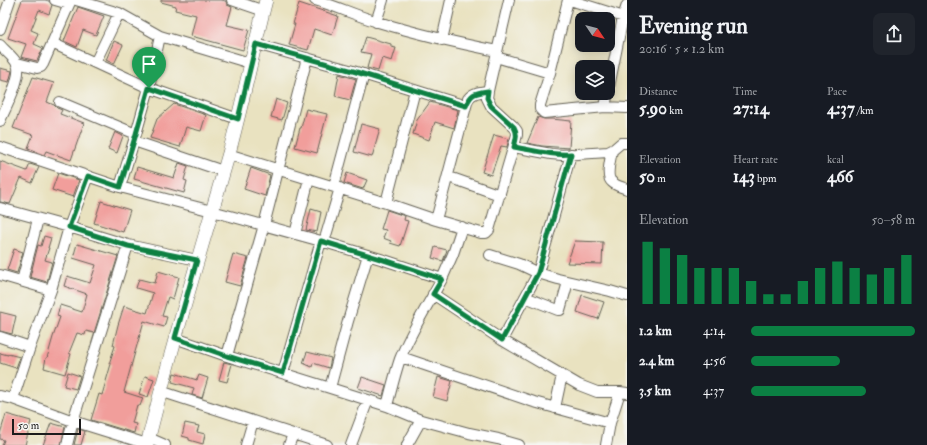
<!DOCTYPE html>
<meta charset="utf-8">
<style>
body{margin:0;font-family:"IM FELL Double Pica",serif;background:#20242c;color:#f1f3f6;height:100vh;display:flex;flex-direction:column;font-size:15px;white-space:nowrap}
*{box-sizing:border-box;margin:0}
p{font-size:13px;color:#9ea1a6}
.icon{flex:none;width:22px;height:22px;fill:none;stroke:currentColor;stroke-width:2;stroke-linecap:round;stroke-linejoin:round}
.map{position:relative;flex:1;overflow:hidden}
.sheet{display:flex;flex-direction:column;background:#171b24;width:300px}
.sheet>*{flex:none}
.needle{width:26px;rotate:125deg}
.buttons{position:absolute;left:575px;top:12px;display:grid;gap:8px}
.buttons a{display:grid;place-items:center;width:40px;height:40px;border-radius:8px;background:#171b24;box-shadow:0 2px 10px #0003;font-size:20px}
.scale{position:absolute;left:12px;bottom:10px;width:69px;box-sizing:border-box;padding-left:4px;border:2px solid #1c1c1c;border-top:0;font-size:11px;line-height:14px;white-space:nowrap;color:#1c1c1c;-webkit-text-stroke:3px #f6f6f2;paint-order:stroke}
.pin{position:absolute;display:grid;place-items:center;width:34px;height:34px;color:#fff;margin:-41px -17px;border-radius:50% 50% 50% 0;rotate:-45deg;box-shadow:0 0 4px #0007}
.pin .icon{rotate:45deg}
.round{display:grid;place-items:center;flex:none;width:42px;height:42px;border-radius:8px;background:#20242c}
.summary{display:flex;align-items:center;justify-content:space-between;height:68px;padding:0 12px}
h1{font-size:22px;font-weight:700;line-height:30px}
.metrics{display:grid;grid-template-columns:repeat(3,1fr);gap:6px;height:68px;padding:4px 12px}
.metrics div{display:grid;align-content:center}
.metrics b{font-size:17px;font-weight:700}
.metrics small{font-size:11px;font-weight:400}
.metrics p{font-size:11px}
.chart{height:112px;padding:8px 12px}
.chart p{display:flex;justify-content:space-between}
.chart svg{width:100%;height:72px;margin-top:4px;stroke:#0b8043;stroke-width:6}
ul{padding:0 12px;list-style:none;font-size:13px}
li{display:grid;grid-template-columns:64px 48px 1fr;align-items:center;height:30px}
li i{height:10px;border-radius:5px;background:#0b8043}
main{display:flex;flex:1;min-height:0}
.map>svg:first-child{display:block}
</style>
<main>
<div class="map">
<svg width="627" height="445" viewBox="0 0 627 445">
<rect width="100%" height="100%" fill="#f6f6f2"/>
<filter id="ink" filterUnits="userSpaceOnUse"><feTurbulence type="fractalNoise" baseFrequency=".025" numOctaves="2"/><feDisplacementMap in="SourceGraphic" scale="8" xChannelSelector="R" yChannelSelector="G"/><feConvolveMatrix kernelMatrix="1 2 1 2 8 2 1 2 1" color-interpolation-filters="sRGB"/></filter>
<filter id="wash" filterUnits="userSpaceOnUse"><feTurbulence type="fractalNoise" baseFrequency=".012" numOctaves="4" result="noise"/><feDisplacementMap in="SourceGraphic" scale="16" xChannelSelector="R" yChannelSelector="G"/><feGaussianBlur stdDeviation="0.9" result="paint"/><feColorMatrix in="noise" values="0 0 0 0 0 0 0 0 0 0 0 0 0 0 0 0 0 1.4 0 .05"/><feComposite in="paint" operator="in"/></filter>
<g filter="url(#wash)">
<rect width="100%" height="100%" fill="#e9e2c0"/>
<g id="blocks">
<path fill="#f19e9b" d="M22 0H45L49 1 52 5 49 14 39 10 31 30 38 33 34 44 43 48 37 61 21 57 26 44 8 38Z
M161 0H221L226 1 227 5 232 7 227 25 249 30 243 50 191 36 196 15 175 10 176 6 161 2Z
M299 3 338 16 332 35 314 29 308 50 289 45 295 24H293Z
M78 7 104 16 96 35 83 30 77 47 64 41Z
M366 37 391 44V47L396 48 392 61 382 58 378 71 367 68 371 54 361 52Z
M114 41 123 45 114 64 106 60Z
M0 68 12 71 9 82 0 80Z
M339 74 356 79 350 100 335 96Z
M33 77 54 83 47 102 54 105 57 108 62 110 60 114 84 123 71 160 46 151 44 155 36 152V151L28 148 33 135 13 128Z
M276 99 287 103 282 120 271 117Z
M430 102 458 110 454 128 435 122 429 140 413 134 417 120Z
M174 104 206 115 201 131 186 127 180 147 150 138 157 119Z
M306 109 327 114 317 153 295 147 300 128H301Z
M538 117 544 119H552L571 121 569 148 542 146 527 143Z
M361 124 380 129 372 157 354 152Z
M115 132 123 136 117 153 108 149Z
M494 135 509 139 507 147 501 146 491 175 482 172Z
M0 161 27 171 30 164 39 167 32 183 21 178 10 204 0 202Z
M179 163 188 166 184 180 187 181 184 193 134 179 137 167 174 178Z
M251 168 270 175 265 196 244 189Z
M58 173 79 180 73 197 52 190Z
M347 173 367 180 363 189 344 183Z
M101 201 130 210 123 232 94 223Z
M311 209 321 212 317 232 306 230Z
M387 210 405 216 404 220 408 221 400 246 390 243 391 241 383 238 386 230 381 229Z
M44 236 51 238 48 248H49L45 260 52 262 47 282 30 277 38 245 41 246Z
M575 241 603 242 602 264 567 263Z
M77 244 118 256 94 333 86 331 85 335 77 333 69 353 71 354 65 374 44 368 46 358H47L53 337 60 317 57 316 60 305 82 312 87 294 64 286 67 276 90 283 96 265 73 258Z
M435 247 447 250 443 261 432 258Z
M14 249 23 252 17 273 7 270Z
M233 254 248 258 240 286 225 282Z
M158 271 179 277 173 299 168 297 162 316 167 317 164 327 144 321 135 352 124 392 143 398 140 406 137 405 132 423 136 424 134 433 91 420 99 394 102 395 111 364H109L115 346 113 345 118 325 124 306 147 313 153 293 136 288 139 279 155 283Z
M582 295 604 302 598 319 577 312Z
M0 312 16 316 12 334 0 331Z
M307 352 331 358 329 368 313 363 312 367 303 363Z
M0 353 8 355V354L20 357 16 368 0 363Z
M224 362 232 364 227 382 219 380Z
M68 372 80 376 76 389 64 386Z
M174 373 197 380 199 375 208 378 202 398 192 395 194 388 172 382Z
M145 376 154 379 148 397 139 394Z
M362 377 386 385 383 396 358 388Z
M438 377 452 381 447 401 433 397Z
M6 414 31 421 25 445H2L4 440 0 439V434Z
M51 423 65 427 61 445H43Z
M185 423 199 426 197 432 205 434 203 444 189 440V438L182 436Z
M78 429 85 431 81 445H74Z"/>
</g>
</g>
<g filter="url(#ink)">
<use href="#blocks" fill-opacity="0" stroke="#646155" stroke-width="1"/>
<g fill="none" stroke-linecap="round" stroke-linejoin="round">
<g stroke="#646155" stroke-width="12">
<path id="minor" d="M55 0 69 4
M76 0 119 13 160 36 250 63
M232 0 264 11
M315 0C336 6 357 16 378 22 418 34 457 43 497 51
M568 0 550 73 540 105V109L544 113 605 107 627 108
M570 0 627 18
M376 22 383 0
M0 29 10 0
M160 36 149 88 238 119
M442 40 451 0
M52 43 149 88 136 134 120 187
M256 44 353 71 466 106
M0 45C5 51 14 57 17 64 23 76 5 109 0 121
M496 57 550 73
M17 63 37 68 41 67 43 64 71 0
M95 63 119 13
M60 102 136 134
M605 107 623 17 627 5
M134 141 223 171
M0 147 120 187 212 211 321 241 384 260 442 279C428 305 411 331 400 359 395 374 391 390 387 406
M514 147 551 154 562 155 608 152 614 149 621 143H627
M612 150C611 158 605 177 612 182 616 186 622 187 627 189
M228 154 386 203 436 220 481 233H486L489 230 517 135V131L514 127 491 106 487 98 488 91 509 0
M449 177 500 195
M334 186 364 74
M386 203 415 90
M0 208 69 227 128 245 197 260
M436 220 468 99C473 92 480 92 488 91
M295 234 309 179
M324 242 340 188
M490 255 519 264 538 273 558 279 610 291 627 296
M0 275 51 290
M442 279 453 254 462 227
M22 281 38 219
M433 294 502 340 579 385 597 392H620L627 393
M525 297 558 310H560L568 282
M0 337 30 347
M175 338 227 356 330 388 387 406 421 420 469 433 498 439 519 445
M502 340 538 273 571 154
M227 356 264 225 307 58
M401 357 534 402 610 423
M283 373 321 241
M330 388 348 321 368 255
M160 391 327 445
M0 396 13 399 73 421 147 444
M13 399 30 347 51 290 69 227 88 176
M555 408 562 375
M149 438 165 445
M67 445 73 421 128 245
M246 445 253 421
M289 445 293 434
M351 445 368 400
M407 445 421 420
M606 445 610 423 620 392"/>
</g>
<g stroke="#646155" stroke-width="14">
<path id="tertiary" d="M147 445C171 347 201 250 229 153 243 102 253 51 266 0"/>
</g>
<use href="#minor" stroke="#fff" stroke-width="10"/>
<use href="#tertiary" stroke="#fff" stroke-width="13"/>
</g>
</g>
<g fill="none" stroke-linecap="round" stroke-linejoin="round" filter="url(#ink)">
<g stroke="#fff" stroke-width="8">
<path id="route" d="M256 44 353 71 466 106C471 93 475 93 488 91L487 98 491 106 514 127C518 134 516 139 514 147 533 150 552 156 571 154L538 273 502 340 433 294 442 279 384 260 321 241 283 373 227 356 175 338 197 260 128 246 69 227 88 176 120 187 136 134 149 88 238 119Z"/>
</g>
<use href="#route" stroke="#0b8043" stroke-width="5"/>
</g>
</svg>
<div class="buttons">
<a><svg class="needle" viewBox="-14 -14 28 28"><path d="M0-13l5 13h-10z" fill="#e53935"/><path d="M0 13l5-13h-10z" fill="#9ea1a6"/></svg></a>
<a><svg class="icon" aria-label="layers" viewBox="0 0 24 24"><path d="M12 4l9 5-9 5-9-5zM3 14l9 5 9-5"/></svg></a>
</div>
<div class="scale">50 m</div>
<div class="pin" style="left:149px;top:88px;background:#1e9e55"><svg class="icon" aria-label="arrive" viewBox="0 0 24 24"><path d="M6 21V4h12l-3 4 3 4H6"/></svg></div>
</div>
<section class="sheet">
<div class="summary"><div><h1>Evening run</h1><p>20:16 · 5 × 1.2 km</p></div><a class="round"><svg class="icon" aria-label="share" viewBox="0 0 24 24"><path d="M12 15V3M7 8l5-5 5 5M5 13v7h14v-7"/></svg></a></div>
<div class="metrics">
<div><p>Distance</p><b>5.90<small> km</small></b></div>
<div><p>Time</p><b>27:14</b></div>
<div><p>Pace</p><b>4:37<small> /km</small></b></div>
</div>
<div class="metrics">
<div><p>Elevation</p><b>50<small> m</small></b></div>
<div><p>Heart rate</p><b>143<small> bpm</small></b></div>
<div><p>kcal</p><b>466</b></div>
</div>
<div class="chart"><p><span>Elevation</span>50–58 m</p>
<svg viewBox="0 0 160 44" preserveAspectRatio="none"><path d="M5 44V6M15 44V10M25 44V14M35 44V22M45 44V22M55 44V22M65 44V30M75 44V38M85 44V38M95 44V30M105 44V22M115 44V18M125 44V22M135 44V26M145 44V22M155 44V14"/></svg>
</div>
<ul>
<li><b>1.2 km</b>4:14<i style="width:100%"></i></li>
<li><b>2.4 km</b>4:56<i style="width:54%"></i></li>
<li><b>3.5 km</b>4:37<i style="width:70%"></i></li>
</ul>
</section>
</main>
